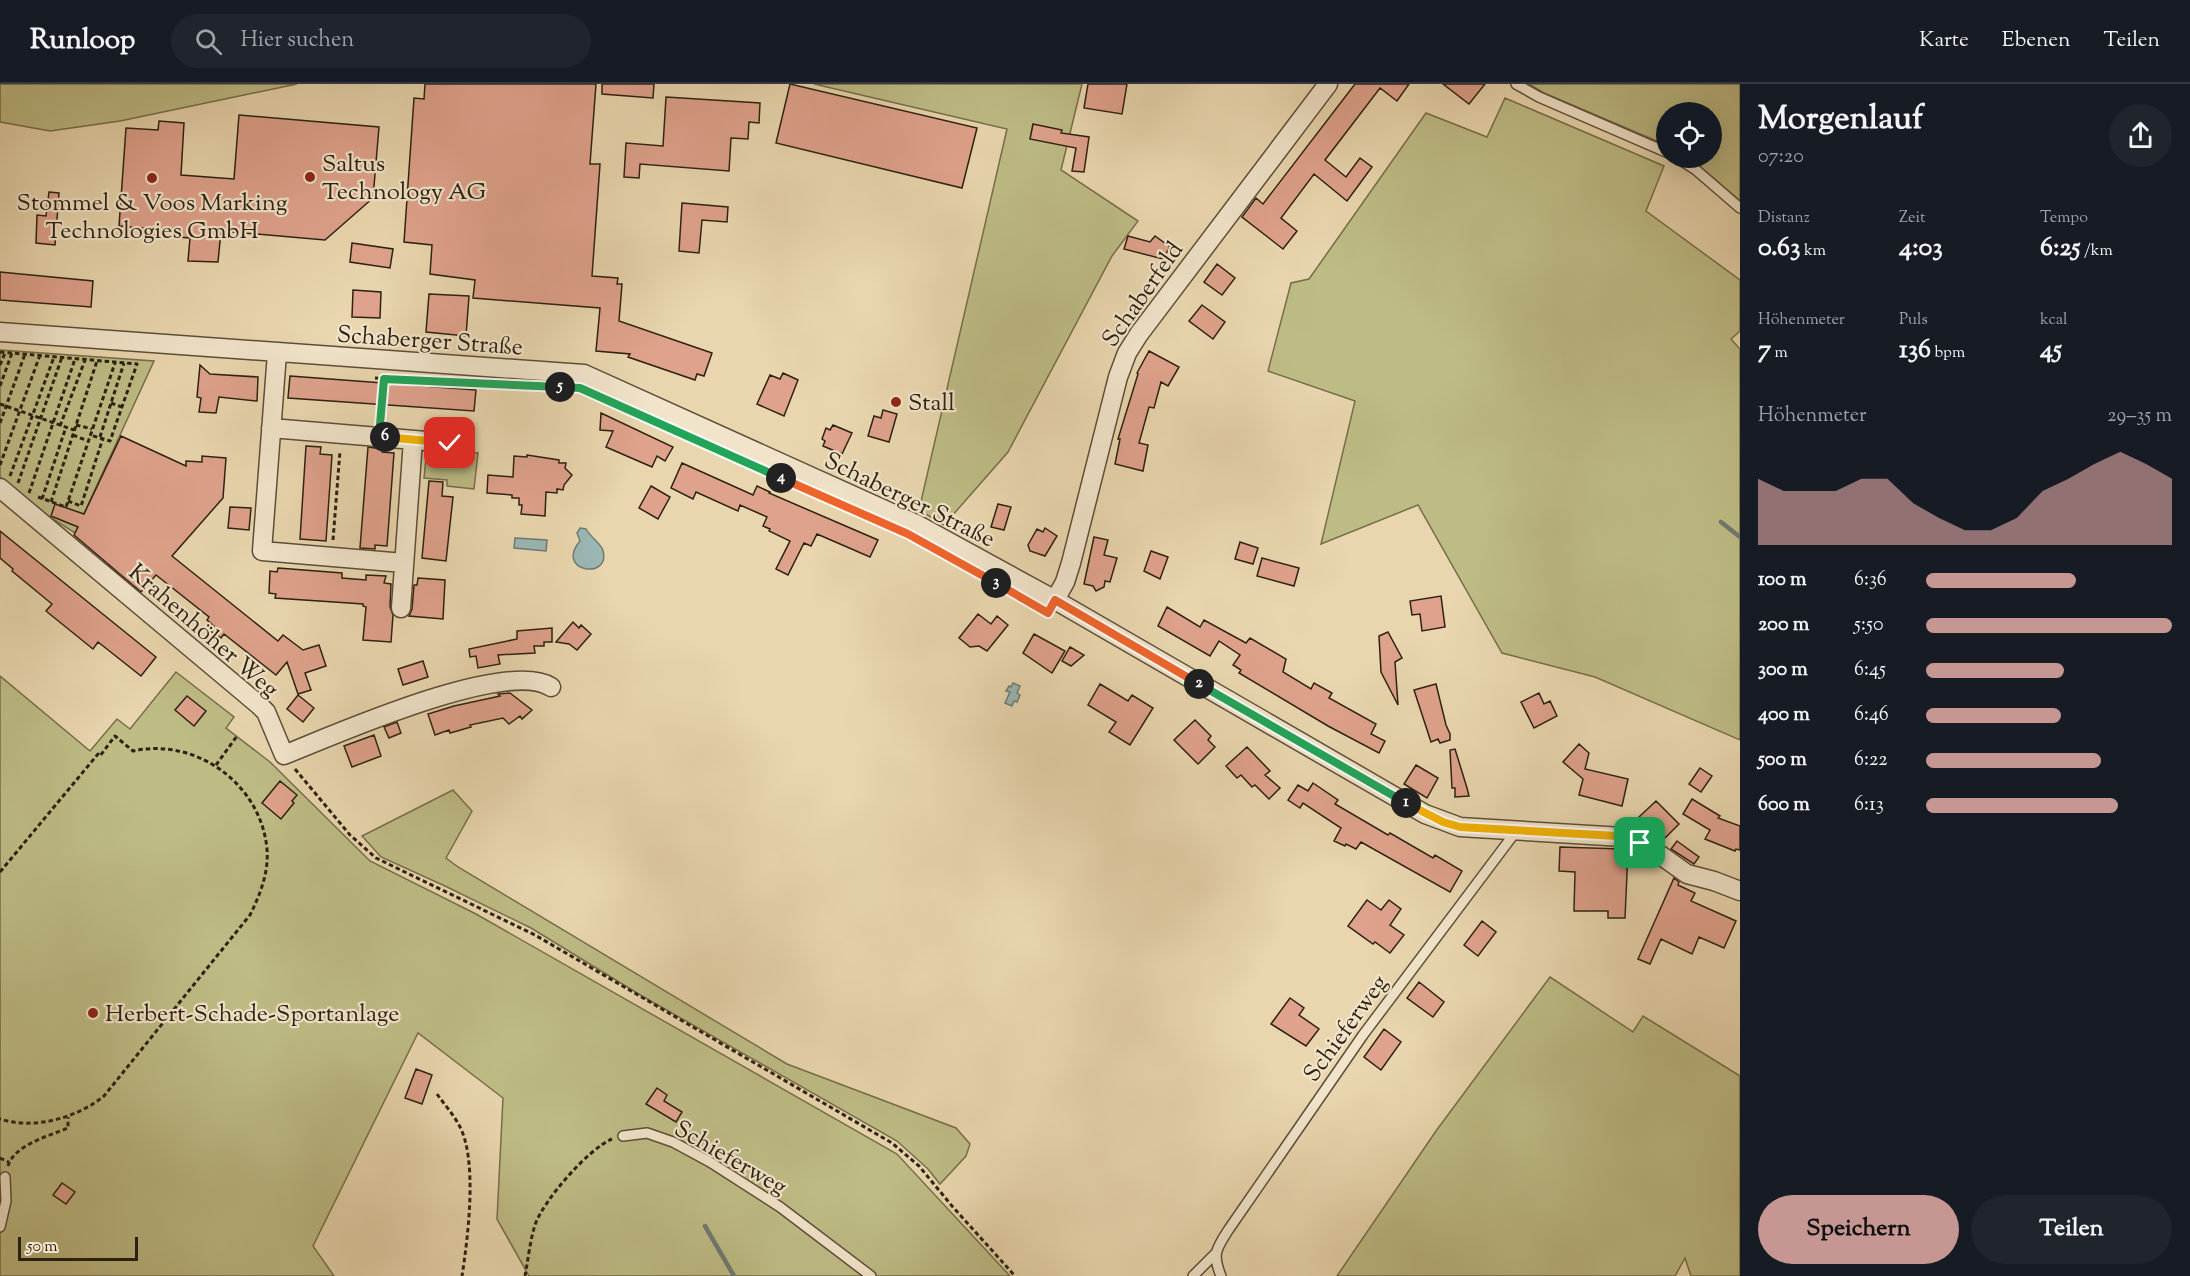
<!DOCTYPE html>
<html lang="de">
<meta charset="utf-8">
<style>
body{margin:0;font-family:"Sorts Mill Goudy",serif;background:#20242c;color:#f1f3f6;height:100vh;display:flex;flex-direction:column;font-size:22px;white-space:nowrap}
*{box-sizing:border-box;margin:0}
p{font-size:20px;color:#9ea1a6}
.icon{flex:none;width:33px;height:33px;fill:none;stroke:currentColor;stroke-width:2;stroke-linecap:round;stroke-linejoin:round}
.map{position:relative;flex:1;overflow:hidden}
.details{display:flex;flex-direction:column;background:#171b24;width:450px}
.details>*{flex:none}
.tools{position:absolute;left:1656px;top:18px;display:grid;gap:12px}
.tools a{display:grid;place-items:center;width:66px;height:66px;border-radius:50%;background:#171b24;box-shadow:0 6px 24px #0002;font-size:30px}
.scale{position:absolute;left:18px;bottom:15px;width:120px;box-sizing:border-box;padding-left:6px;border:3px solid #2d2111;border-top:0;font-size:16px;line-height:21px;white-space:nowrap;color:#2d2111;-webkit-text-stroke:4px #f1e4ca;paint-order:stroke}
.pin{position:absolute;display:grid;place-items:center;width:51px;height:51px;color:#fff;margin:-26px;border-radius:12px;box-shadow:0 3px 9px #0006}
.km{position:absolute;width:30px;height:30px;margin:-15px;border-radius:50%;background:#222;color:#fff;font-size:16px;line-height:30px;text-align:center}
.round{display:grid;place-items:center;flex:none;width:63px;height:63px;border-radius:32px;background:#20242c}
.overview{display:flex;align-items:center;justify-content:space-between;height:102px;padding:0 18px}
h1{font-size:33px;font-weight:700;line-height:45px}
.metrics{display:grid;grid-template-columns:repeat(3,1fr);gap:9px;height:102px;padding:6px 18px}
.metrics div{display:grid;align-content:center}
.metrics b{font-size:26px;font-weight:700}
.metrics small{font-size:16px;font-weight:400}
.metrics p{font-size:16px}
.chart{height:168px;padding:12px 18px}
.chart p{display:flex;justify-content:space-between}
.chart svg{width:100%;height:108px;margin-top:6px;fill:#c59692;opacity:.7}
.primary-button{display:flex;gap:12px;margin-top:auto;padding:12px 18px}
.primary-button a{flex:1;height:69px;border-radius:36px;background:#c59692;color:#111;font-size:24px;font-weight:700;line-height:69px;text-align:center}
.primary-button a+a{background:#20242c;color:#f1f3f6}
ul{padding:0 18px;list-style:none;font-size:20px}
li{display:grid;grid-template-columns:96px 72px 1fr;align-items:center;height:45px}
li i{height:15px;border-radius:8px;background:#c59692}
header{display:flex;align-items:center;gap:36px;box-sizing:border-box;height:84px;padding:0 30px;background:#171b24;border-bottom:2px solid #363941}
header strong{font-size:28px}
nav{display:flex;gap:33px;margin-inline-start:auto;font-size:21px}
.search{width:420px;height:54px;background:#20242c;display:flex;align-items:center;gap:15px;box-sizing:border-box;padding:0 21px;border-radius:33px;color:#9ea1a6;font-size:22px}
main{display:flex;flex:1;min-height:0}
.map>svg:first-child{display:block}
</style>
<header>
<strong>Runloop</strong>
<div class="search"><svg class="icon" aria-label="search" viewBox="0 0 24 24"><circle cx="10" cy="10" r="6"/><path d="M15 15l6 6"/></svg>Hier suchen</div>
<nav><a>Karte</a><a>Ebenen</a><a>Teilen</a></nav>
</header>
<main>
<div class="map">
<svg width="1740" height="1192" viewBox="0 0 1740 1192">
<rect width="100%" height="100%" fill="#e9d6ae"/>
<filter id="stains"><feTurbulence type="fractalNoise" baseFrequency=".00333" numOctaves="4"/><feColorMatrix values="0 0 0 0 .2 0 0 0 0 .09 0 0 0 0 .02 0 0 0 .5 -.17"/></filter>
<radialGradient id="worn" r=".72"><stop offset=".6" stop-color="#630" stop-opacity="0"/><stop offset="1" stop-color="#630" stop-opacity=".3"/></radialGradient>
<path fill="#bebc85" stroke="#766e4b" stroke-width="1.5" d="M0 0H297L120 37 50 47 0 38Z
M814 0H1082L1061 86 1138 137 1112 172 1008 368 944 441 919 426 1007 45Z
M1529 0H1740V117L1690 74H1712V28H1666V61L1544 9Z
M1505 14 1664 82 1646 127 1740 196V247L1731 255 1740 265V656L1595 593 1502 569 1418 421 1321 460 1355 317 1268 287 1291 199 1309 195 1426 29 1487 53Z
M0 266 154 277 75 449 45 430 0 393Z
M427 364 478 369 474 405 447 402V396L424 394Z
M176 588 234 633 226 644 270 678 370 777 476 830 897 1070 1010 1192H529L497 1135 503 1014 418 949 313 1162 334 1192H0V592L90 667 117 635 130 645Z
M453 706 472 727 446 774 458 783 787 980 956 1044 970 1060 966 1072 940 1100 928 1085 897 1057 642 912 531 844 445 802 381 773 362 752Z
M1550 893 1633 948 1643 932 1740 992V1192H1691L1685 1174 1675 1192H1337L1436 1047Z"/>
<path fill="#9ab7b4" stroke="#6e7b73" stroke-width="1.5" d="M580 444 586 445C591 454 602 460 603 467 611 496 554 488 580 457L577 449Z
M515 454 547 456 546 467 514 464Z
M1013 599 1020 602 1017 609 1020 611 1017 618 1014 617 1012 622 1005 619 1010 608 1006 607 1009 602 1011 603Z"/>
<g fill="none" stroke-linecap="round" stroke-linejoin="round">
<path stroke="#6e7b73" stroke-width="4.5" d="M1721 438 1740 453
M705 1142 734 1192"/>
</g>
<path fill="#dfa28c" stroke="#2d2111" stroke-width="1.5" d="M425 0H596L590 80H600L592 192 618 194 617 200H622L619 237 712 269 704 292 697 290 695 296 628 273 630 270 596 267 600 224 473 214 475 196 430 190 432 161 404 158 414 14 424 15Z
M602 0H654L653 14 602 10Z
M790 0 977 44 962 104 776 59Z
M1088 0H1127L1122 30 1084 24Z
M1355 0H1409L1397 17 1380 4 1325 76 1346 93 1360 74 1372 83 1358 102 1347 117 1314 90 1281 134 1297 147 1283 165 1242 133 1256 114 1263 120Z
M1443 0H1485L1469 20Z
M666 13 760 19 759 39 749 38 748 55 731 54 729 87 640 80 639 94 624 93 626 59 663 62Z
M239 31 379 43 373 114 325 156 221 147 218 178 188 177 190 154 151 151 152 145 119 142 126 44 158 46 159 37 184 39 181 91 234 95Z
M1033 40 1062 46 1061 49 1089 53 1084 88 1072 87 1076 64 1030 55Z
M49 108 59 109 55 161 36 159 37 131 46 132Z
M682 119 728 123 727 138 702 136 699 169 679 167Z
M1128 152 1150 158 1155 152 1170 163 1163 175 1124 165Z
M352 159 393 165 390 184 350 178Z
M1217 180 1235 194 1222 211 1204 198Z
M0 188 93 197 91 223 0 216Z
M353 206 381 208 380 234 352 233Z
M429 210 469 212 466 252 426 248Z
M1202 221 1225 238 1213 255 1189 237Z
M1149 267 1179 283 1168 302 1161 298 1154 324 1149 323 1139 359 1148 361 1143 387 1115 380 1120 355H1118L1138 290 1137 289Z
M200 281 210 290 258 293 257 317 219 313 216 329 199 328 201 314 197 313Z
M783 289 798 296 784 332 757 320 770 291 780 295Z
M290 292 476 306 474 327 288 314Z
M883 326 897 330 889 358 868 352 874 332 881 334Z
M601 329 673 363 665 377 657 372 652 383 606 363 613 347 600 346Z
M833 341 852 349 842 370 823 362 825 357 822 355 826 344 830 346Z
M121 352 186 382V377L202 378V372L226 374 223 414 172 472 278 557 283 551 303 566 319 561 326 582 305 589 311 606 298 610 287 578 276 591 224 550 221 554 210 547 214 542 207 536 209 533 156 491 141 508 74 451 78 443 51 432 55 420 84 430Z
M306 362 321 363 320 370 332 371 326 457 300 455Z
M368 363 382 365V368L394 369 387 462 375 461V465L360 464Z
M527 371 559 376V379H566L565 384 572 391 564 401 563 406 557 405V409L546 408 545 432 521 430 522 421H519V414H512V411L487 409 488 391 513 393 514 372 527 373Z
M682 379 753 411 757 402 770 408 769 409 878 456 870 473 817 450 811 462 804 459 788 491 776 485 790 457 769 447 770 445 763 442 767 433 740 421 738 427 696 408 693 415 671 404Z
M429 397 443 398 442 412 453 413 446 477 422 474Z
M651 402 670 413 658 435 639 424Z
M998 420 1011 423 1004 446 991 443Z
M230 423 251 424 249 446 228 444Z
M1045 444 1057 452 1045 472 1030 467 1028 461 1037 445 1043 448Z
M0 447 156 573 141 592 98 558 93 565 46 527 52 520 12 487 13 485 0 474Z
M1094 453 1108 456 1104 471 1117 474 1110 498 1105 497 1104 503 1096 507 1093 502 1084 500Z
M1240 458 1258 464 1253 480 1235 475Z
M1151 467 1168 473 1160 495 1144 487Z
M1262 474 1299 484 1294 502 1257 492Z
M278 484 342 489V494L366 496V491L386 492 384 499 391 500 390 523 393 531 391 558 363 556 366 523 363 522V520L275 514 276 510 269 509 270 487 277 488Z
M418 494 445 496 443 535 409 532 412 525 414 501H417Z
M1441 512 1445 543 1422 547 1420 530 1412 531 1410 517Z
M1167 523 1200 543 1204 536 1246 559 1250 554 1286 575 1283 588 1311 605 1314 599 1332 609 1329 614 1376 640 1371 650 1385 657 1379 669 1328 642 1239 589 1241 586 1233 581 1240 571 1219 557 1210 572 1158 542Z
M978 530 991 540 997 532 1008 541 987 567 979 562 970 563 959 554Z
M573 538 579 544 581 541 591 550 577 566 569 560 556 558Z
M552 544V558H544V562H534L535 569 498 571 500 580 478 584 476 572 470 573 469 565 517 555V547Z
M1388 548 1402 574 1395 578 1398 621 1381 588 1379 552Z
M1034 550 1065 567 1052 589 1023 569Z
M1070 563 1084 571 1071 582 1062 577Z
M423 577 428 593 403 601 398 585Z
M1100 600 1128 617 1132 611 1153 624 1130 661 1109 648 1116 638 1088 621Z
M1436 600 1446 641 1450 650V656L1440 659 1438 655 1431 658 1414 606Z
M510 609 532 626 522 635 520 632 509 640 503 634 470 641 471 643 450 649 449 646 435 651 428 630 454 622 500 612 498 610Z
M1539 609 1544 620 1550 617 1557 632 1534 644 1521 618Z
M298 611 314 624 303 638 287 625Z
M187 612 206 627 194 642 175 626Z
M1195 636 1211 652 1208 656 1215 663 1198 680 1174 656Z
M397 638 401 649 389 654 384 643Z
M374 651 381 672 352 683 344 662Z
M1579 660 1589 669 1585 685 1628 695 1622 722 1579 711 1583 695 1563 678Z
M1247 663 1270 687 1265 691 1280 704 1269 715 1255 701 1252 703 1241 691 1237 694 1226 682Z
M1455 665 1467 704 1469 712 1455 713V704H1452L1450 666Z
M1416 681 1438 694 1427 714 1404 700Z
M1700 684 1712 692 1701 708 1689 700Z
M280 697 297 711 292 717 294 719 281 735 262 719Z
M1313 699 1338 716 1335 720 1388 751 1390 749 1433 774 1435 771 1462 787 1450 808 1361 758 1356 765 1346 760 1345 762 1334 757 1341 744 1303 719 1300 724 1288 716 1298 701 1308 707Z
M1692 715 1720 732 1718 734 1740 742V766L1736 765 1735 767 1705 755 1710 746 1683 730Z
M1656 717 1679 740 1662 757 1639 733Z
M1677 757 1699 773 1694 780 1671 765Z
M1560 763 1621 765 1628 767 1625 834H1608V827H1574L1575 788 1559 787Z
M1674 794 1679 798 1678 801 1695 809 1691 817 1736 837 1724 864 1699 853 1692 870 1661 855 1650 880 1638 875Z
M1367 816 1381 826 1389 816 1401 825 1390 841 1404 851 1390 869 1375 858 1373 860 1348 842Z
M1482 837 1496 848 1478 872 1464 861Z
M1419 898 1444 918 1433 933 1407 914Z
M1290 914 1304 924 1299 931 1319 945 1306 962 1271 940Z
M1384 945 1401 958 1381 986 1364 973Z
M416 985 432 991 422 1020 405 1014Z
M657 1004 667 1011 664 1017 682 1028 676 1038 646 1020Z
M62 1099 75 1108 66 1120 53 1111Z"/>
<g fill="none" stroke-linecap="round" stroke-linejoin="round">
<g stroke="#5c4e38" stroke-width="12">
<path id="service" d="M1516 0 1539 13 1666 68
M1677 74 1696 86 1740 124
M623 1052 647 1049 673 1058 710 1078 780 1123 871 1192
M0 1143 6 1117 5 1093
M1193 1192 1215 1170
M1221 1192C1212 1170 1216 1165 1229 1145L1363 951 1517 746"/>
</g>
<g stroke="#5c4e38" stroke-width="21">
<path id="minor" d="M0 248 584 290 916 440 1055 516 1425 730 1460 743 1476 744 1623 753 1652 765 1687 790 1714 797 1740 807
M277 269 262 467 404 479
M271 344 450 359
M0 404 259 621 266 628 284 671C334 651 507 574 551 603
M1055 516 1065 498 1071 479 1118 293 1127 269 1139 250 1328 0
M401 524 413 356"/>
</g>
<path stroke="#2d2111" stroke-width="3" stroke-dasharray="4.5 3" stroke-linecap="butt" d="M0 268 137 280 110 357 90 351
M0 281 5 269
M375 294 399 295
M0 302 12 269
M111 319 122 323
M0 320 74 346
M380 338 384 294
M0 339 25 270
M76 341 92 345
M60 342 85 276
M73 351 88 357
M100 353 124 279
M0 381 40 271
M10 392 54 273
M18 399 62 273
M29 409 75 275
M38 413 66 423 115 279
M42 415 66 343
M68 417 81 422 103 354
M51 418 97 277
M333 456 340 367
M216 681 237 652
M295 685 350 751 376 774 535 851 892 1059 919 1082 952 1122 1015 1192
M0 788 98 670 100 672 115 652 133 667C196 653 261 700 267 765 269 788 260 811 250 831L104 1012C77 1034 34 1046 0 1035
M437 1010C444 1020 453 1030 459 1041 478 1075 468 1153 462 1192
M0 1074 9 1078
M8 1082C14 1061 49 1052 68 1044V1033
M525 1192C528 1176 530 1157 535 1141 543 1117 588 1065 612 1055"/>
<use href="#service" stroke="#f1e4ca" stroke-width="9"/>
<use href="#minor" stroke="#f1e4ca" stroke-width="18"/>
</g>
<g fill="none" stroke-linecap="round" stroke-linejoin="round">
<g stroke="#fff" stroke-width="12">
<path id="split-1" d="M1406 719 1443 738 1460 743 1617 752 1640 759"/>
</g>
<g stroke="#fff" stroke-width="12">
<path id="split-2" d="M1199 600 1406 719"/>
</g>
<g stroke="#fff" stroke-width="12">
<path id="split-3" d="M996 499 1048 529 1055 516 1199 600"/>
</g>
<g stroke="#fff" stroke-width="12">
<path id="split-4" d="M781 394 908 450 996 499"/>
</g>
<g stroke="#fff" stroke-width="12">
<path id="split-5" d="M560 303 580 304 781 394"/>
</g>
<g stroke="#fff" stroke-width="12">
<path id="split-6" d="M385 353 379 352 384 295 560 303"/>
</g>
<g stroke="#fff" stroke-width="12">
<path id="split-7" d="M385 353 450 359"/>
</g>
<use href="#split-1" stroke="#f5b400" stroke-width="8"/>
<use href="#split-2" stroke="#22a559" stroke-width="8"/>
<use href="#split-3" stroke="#f0652b" stroke-width="8"/>
<use href="#split-4" stroke="#f0652b" stroke-width="8"/>
<use href="#split-5" stroke="#22a559" stroke-width="8"/>
<use href="#split-6" stroke="#22a559" stroke-width="8"/>
<use href="#split-7" stroke="#f5b400" stroke-width="8"/>
</g>
<g fill="#8f2418" stroke="#f1e4ca" stroke-width="2">
<circle cx="310" cy="93" r="6"/>
<circle cx="152" cy="94" r="6"/>
<circle cx="896" cy="318" r="6"/>
<circle cx="93" cy="929" r="6"/>
</g>
<g text-anchor="middle" stroke-width="4.5" stroke-linejoin="round" paint-order="stroke">
<g font-size="24" fill="#2d2111" stroke="#f1e4ca" text-anchor="start">
<text x="322" y="87">Saltus<tspan x="322" dy="28">Technology AG</tspan></text>
<text x="152" y="126" text-anchor="middle">Stommel &amp; Voos Marking<tspan x="152" dy="28">Technologies GmbH</tspan></text>
<text x="908" y="326">Stall</text>
<text x="105" y="937">Herbert-Schade-Sportanlage</text>
</g>
<g font-size="24" fill="#2d2111" stroke="#f1e4ca">
<text transform="translate(1142 210) rotate(-55)" y="8">Schaberfeld</text>
<text transform="translate(430 256) rotate(4)" y="8">Schaberger Straße</text>
<text transform="translate(910 415) rotate(26)" y="8">Schaberger Straße</text>
<text transform="translate(204 546) rotate(41)" y="8">Krahenhöher Weg</text>
<text transform="translate(1345 944) rotate(-54)" y="8">Schieferweg</text>
<text transform="translate(731 1073) rotate(30)" y="8">Schieferweg</text>
</g>
</g>
<rect width="100%" height="100%" filter="url(#stains)"/>
<rect width="100%" height="100%" fill="url(#worn)"/>
</svg>
<div class="tools">
<a><svg class="icon" aria-label="locate" viewBox="0 0 24 24"><circle cx="12" cy="12" r="6"/><path d="M12 2v4M12 18v4M2 12h4M18 12h4"/></svg></a>
</div>
<div class="scale">50 m</div>
<div class="pin" style="left:1640px;top:759px;background:#1e9e55"><svg class="icon" aria-label="arrive" viewBox="0 0 24 24"><path d="M6 21V4h12l-3 4 3 4H6"/></svg></div>
<div class="pin" style="left:450px;top:359px;background:#d93025"><svg class="icon" aria-label="check" viewBox="0 0 24 24"><path d="M5 12l5 5 9-10"/></svg></div>
<b class="km" style="left:1406px;top:719px">1</b>
<b class="km" style="left:1199px;top:600px">2</b>
<b class="km" style="left:996px;top:499px">3</b>
<b class="km" style="left:781px;top:394px">4</b>
<b class="km" style="left:560px;top:303px">5</b>
<b class="km" style="left:385px;top:353px">6</b>
</div>
<section class="details">
<div class="overview"><div><h1>Morgenlauf</h1><p>07:20</p></div><a class="round"><svg class="icon" aria-label="share" viewBox="0 0 24 24"><path d="M12 15V3M7 8l5-5 5 5M5 13v7h14v-7"/></svg></a></div>
<div class="metrics">
<div><p>Distanz</p><b>0.63<small> km</small></b></div>
<div><p>Zeit</p><b>4:03</b></div>
<div><p>Tempo</p><b>6:25<small> /km</small></b></div>
</div>
<div class="metrics">
<div><p>Höhenmeter</p><b>7<small> m</small></b></div>
<div><p>Puls</p><b>136<small> bpm</small></b></div>
<div><p>kcal</p><b>45</b></div>
</div>
<div class="chart"><p><span>Höhenmeter</span>29–35 m</p>
<svg viewBox="0 0 160 44" preserveAspectRatio="none"><path d="M0 44V17L10 22L20 22L30 22L40 17L50 17L60 27L70 33L80 38L90 38L100 33L110 22L120 17L130 11L140 6L150 11L160 17V44z"/></svg>
</div>
<ul>
<li><b>100 m</b>6:36<i style="width:61%"></i></li>
<li><b>200 m</b>5:50<i style="width:100%"></i></li>
<li><b>300 m</b>6:45<i style="width:56%"></i></li>
<li><b>400 m</b>6:46<i style="width:55%"></i></li>
<li><b>500 m</b>6:22<i style="width:71%"></i></li>
<li><b>600 m</b>6:13<i style="width:78%"></i></li>
</ul>
<div class="primary-button"><a>Speichern</a><a>Teilen</a></div>
</section>
</main>
